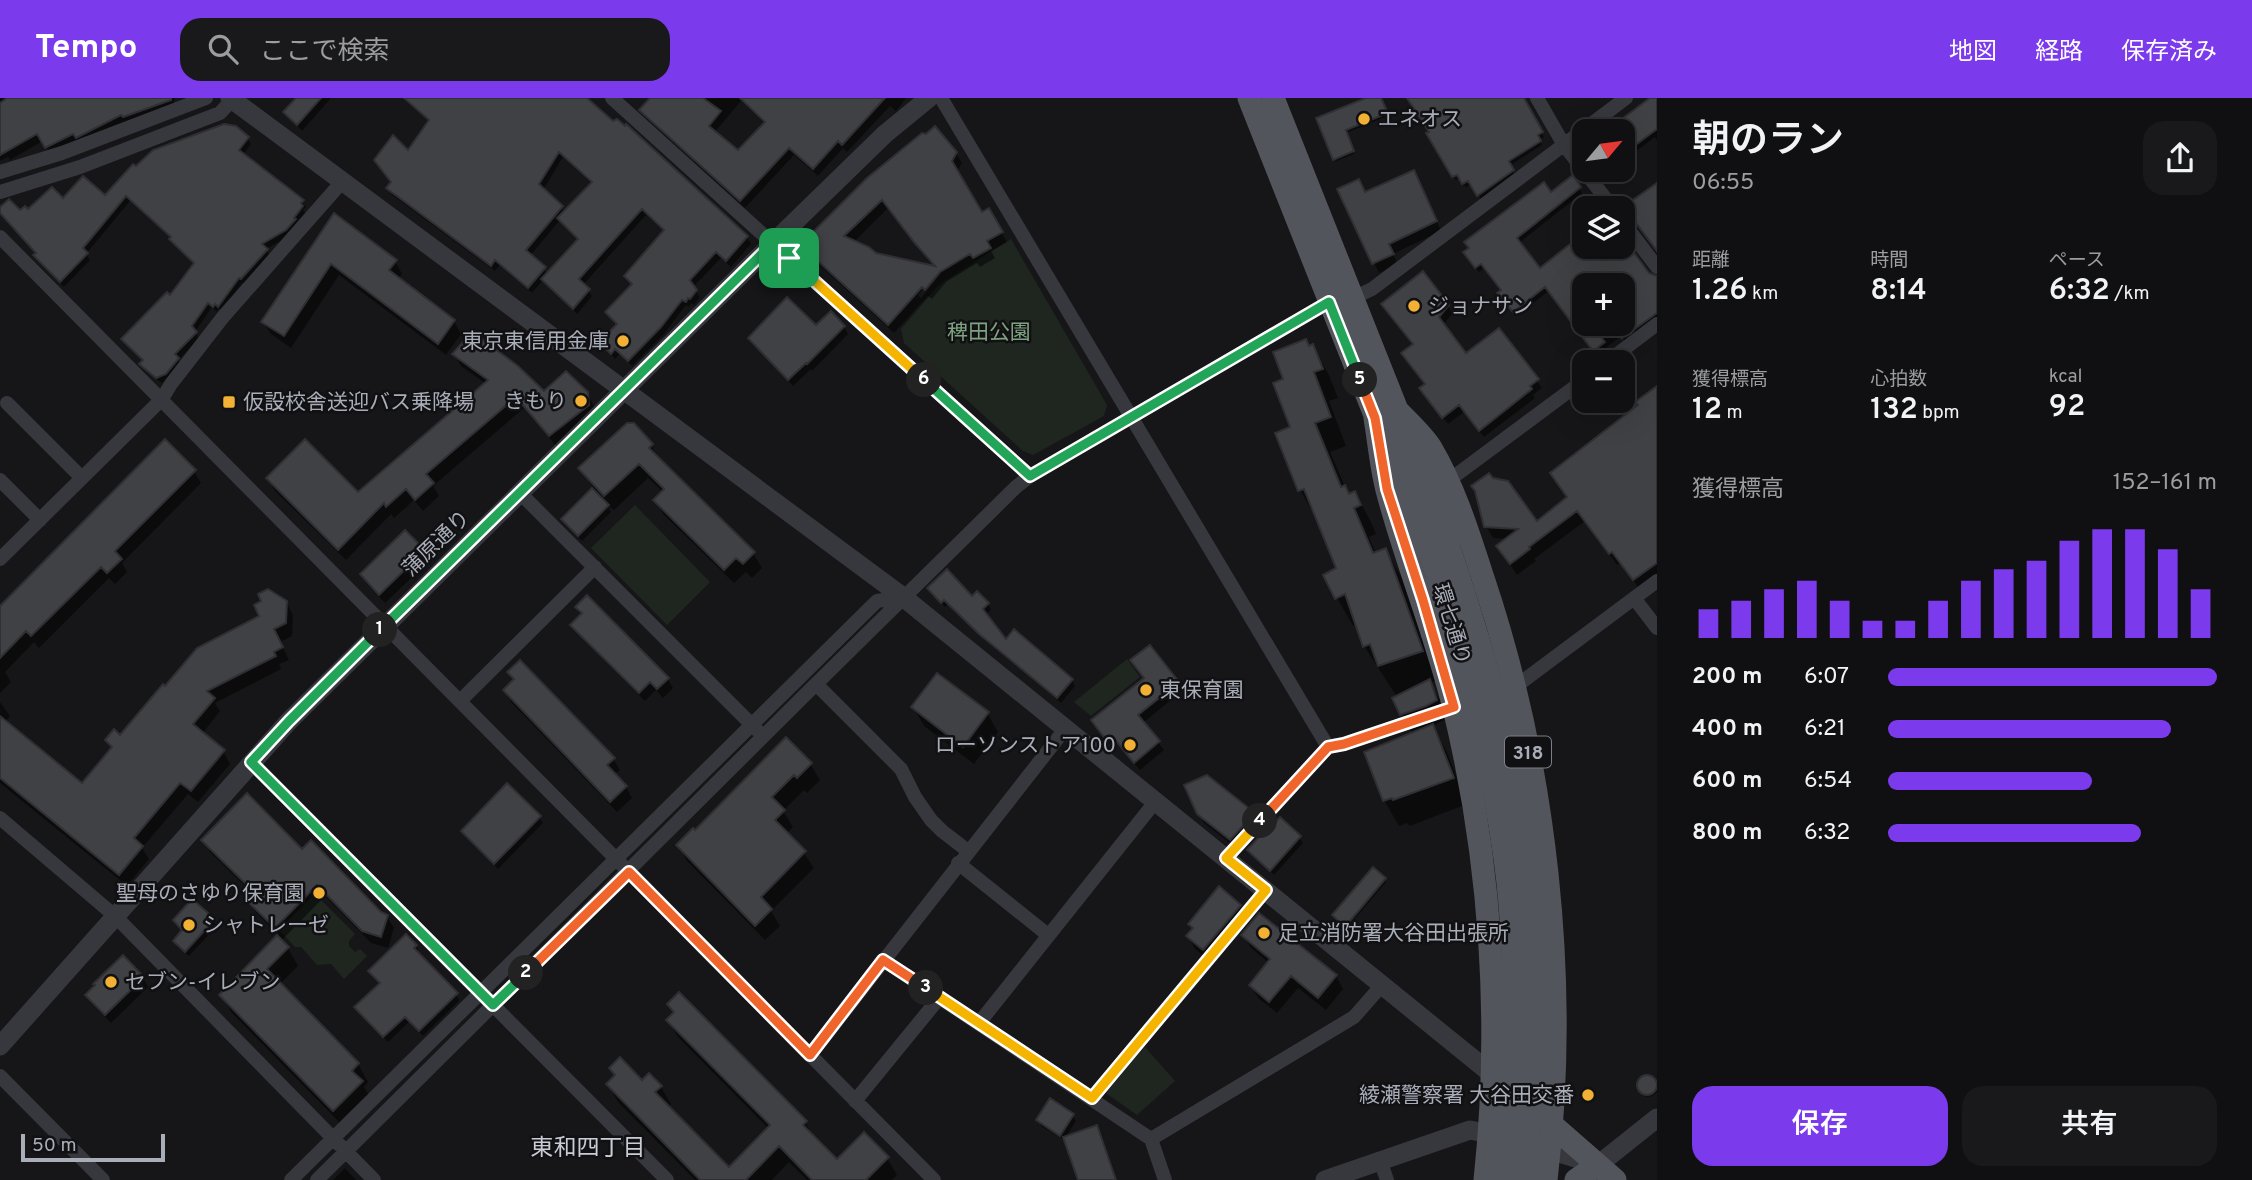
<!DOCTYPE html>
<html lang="ja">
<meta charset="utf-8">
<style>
body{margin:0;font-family:Overpass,"Noto Sans JP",sans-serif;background:#19191b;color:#f1f3f6;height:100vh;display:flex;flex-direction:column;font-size:26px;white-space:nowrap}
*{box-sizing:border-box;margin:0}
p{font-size:23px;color:#9c9d9f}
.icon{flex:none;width:38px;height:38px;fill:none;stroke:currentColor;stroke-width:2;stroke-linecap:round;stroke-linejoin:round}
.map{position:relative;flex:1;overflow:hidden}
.side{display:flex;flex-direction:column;background:#101012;width:595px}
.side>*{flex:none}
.needle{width:46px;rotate:61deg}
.controls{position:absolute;left:1572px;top:21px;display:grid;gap:14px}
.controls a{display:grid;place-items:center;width:63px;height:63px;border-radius:14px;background:#101012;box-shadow:0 7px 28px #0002,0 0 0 2px #303032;font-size:35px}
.scale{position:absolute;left:21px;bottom:18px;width:144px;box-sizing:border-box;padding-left:7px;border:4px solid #a8adb8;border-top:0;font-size:19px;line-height:24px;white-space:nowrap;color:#a8adb8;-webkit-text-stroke:5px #111113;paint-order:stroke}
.pin{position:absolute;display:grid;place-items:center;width:60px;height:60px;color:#fff;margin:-30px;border-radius:14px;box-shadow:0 4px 10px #0006}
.km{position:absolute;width:35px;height:35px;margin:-18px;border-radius:50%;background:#222;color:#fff;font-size:19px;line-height:35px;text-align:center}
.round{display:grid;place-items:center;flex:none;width:74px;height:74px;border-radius:21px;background:#19191b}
.summary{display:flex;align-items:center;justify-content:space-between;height:119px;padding:0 35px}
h1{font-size:38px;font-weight:600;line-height:52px}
.metrics{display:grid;grid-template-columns:repeat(3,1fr);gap:10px;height:119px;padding:7px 35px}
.metrics div{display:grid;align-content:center}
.metrics b{font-size:30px;font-weight:600}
.metrics small{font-size:19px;font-weight:400}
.metrics p{font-size:19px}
.chart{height:196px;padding:14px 35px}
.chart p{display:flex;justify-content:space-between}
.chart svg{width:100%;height:126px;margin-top:7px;stroke:#7c3aed;stroke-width:6}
.cta{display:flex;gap:14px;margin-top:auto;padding:14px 35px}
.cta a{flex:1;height:80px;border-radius:21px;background:#7c3aed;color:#fff;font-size:28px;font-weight:600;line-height:80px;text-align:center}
.cta a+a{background:#19191b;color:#f1f3f6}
ul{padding:0 35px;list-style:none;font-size:23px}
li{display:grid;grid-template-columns:112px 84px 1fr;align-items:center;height:52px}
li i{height:18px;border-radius:9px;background:#7c3aed}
header{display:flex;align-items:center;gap:42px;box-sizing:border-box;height:98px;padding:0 35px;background:#7c3aed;color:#fff}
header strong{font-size:33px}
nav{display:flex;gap:38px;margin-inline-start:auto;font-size:24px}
.search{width:490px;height:63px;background:#19191b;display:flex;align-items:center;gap:18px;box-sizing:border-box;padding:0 24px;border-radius:21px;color:#9c9d9f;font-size:26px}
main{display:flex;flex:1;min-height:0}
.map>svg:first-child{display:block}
</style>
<header>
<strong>Tempo</strong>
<div class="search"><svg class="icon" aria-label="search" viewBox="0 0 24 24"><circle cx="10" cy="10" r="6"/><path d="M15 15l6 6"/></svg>ここで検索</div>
<nav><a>地図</a><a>経路</a><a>保存済み</a></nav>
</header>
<main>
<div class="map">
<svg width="1657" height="1082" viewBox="0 0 1657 1082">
<rect width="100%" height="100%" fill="#161618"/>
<path fill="#1e261f" d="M1011 141 1107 307 1104 318 1033 357 1023 353 904 245 901 231 940 186Z
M635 407 710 484 667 527 591 450Z
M1127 561 1140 579 1091 618 1074 604Z
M315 796 355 836 349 843V848L355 854 360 851 367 858 344 881 331 866 317 867 301 849H295L279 832Z
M1145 949 1175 983 1137 1017 1107 996 1105 990Z"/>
<path fill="#0007" fill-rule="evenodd" d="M0 0H175L172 11 51 57 43 43 10 62 8 59 0 63Z
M298 0H331L302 33 285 14Z
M402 0H584L613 25 625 30 626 28 747 139 751 146 731 169 721 160 693 189 700 199 694 207 691 205 689 209 686 207 664 236 632 268 620 256 615 261 601 244 618 228 607 214 633 187 626 178 665 134 646 117 583 187 592 198 577 216 543 182 532 195 500 167 495 173 392 97 388 90 430 24ZM563 59 592 86 565 114 543 92ZM560 122 578 143 548 176 530 158Z
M653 0H906L896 13 890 8 847 54 843 50 818 78 794 57 745 110 646 20 642 12ZM741 3 765 26 738 55 714 35Z
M1370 0H1380L1388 18 1346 35 1354 56 1336 63 1318 21Z
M1409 0H1521L1544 39 1539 42 1542 47 1509 68 1515 77 1481 101 1472 86 1466 89 1460 80 1456 82 1428 36 1431 34Z
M1653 0H1657V42L1655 39 1622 64V33H1611Z
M248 41 251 46 243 57 302 104 306 109 303 112 305 115 289 138 266 151 270 158 245 186 242 185 222 213 219 210 217 214 212 209 195 234 199 241 178 262 181 267 169 282 161 285 145 272 141 266 144 264 123 241 170 199 195 167 175 147 172 140 130 103 86 156 90 162 64 189 38 163 35 158 37 156 3 118 0 112 20 115 63 103 105 99 136 70Z
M956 55 962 65 956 75 981 116 988 112 1007 144 991 153 995 160 980 169 977 165 946 184 932 201 928 198 894 235 808 157 802 147ZM888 110 936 170 875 157 854 144ZM936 176H940L921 200 918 197Z
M1597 72H1612L1602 79Z
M1572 80 1582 95 1519 145 1539 172 1584 149H1622V142L1648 176 1657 179V221L1626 244 1621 238 1597 257 1549 193 1516 218 1502 200 1503 193 1485 169 1479 174 1468 159ZM1584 187H1622V226H1584Z
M1419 83 1441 133 1393 156 1398 166 1379 175 1340 92 1366 96Z
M335 117 395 163 402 176 398 182 454 223 461 236 446 257 339 177 291 250 271 236 263 224Z
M1448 208 1452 216 1443 227 1466 258 1499 232 1542 290 1533 297 1535 300 1484 339 1464 314 1448 326 1426 298V287L1414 248 1388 214Z
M844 229 848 236 812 273 811 271 793 288 750 240 816 230Z
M1312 248 1329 277 1338 300 1329 303 1346 348 1330 354 1349 398 1355 395 1371 424 1376 436 1369 439 1376 456 1385 452 1402 480 1438 582 1430 585 1440 602 1447 621 1432 628 1447 654 1467 706 1410 728 1407 725 1399 728 1384 702 1413 636 1402 616 1397 599 1364 548 1357 526 1353 528 1337 500 1339 471 1316 420 1300 392 1285 282 1309 250Z
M454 256 544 295H587L594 308 595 319 557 349 524 310 433 388 439 398 423 413 414 402 394 420 391 416 346 462 275 393 268 381 358 396 486 286 461 268Z
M1657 290V481L1641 493 1620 464 1617 467 1585 423 1534 461 1536 463 1517 477 1498 448 1507 441 1493 440 1486 428 1537 425 1569 401 1639 308Z
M651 347 660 363 753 455 762 470 752 480 746 474 734 485 664 417 655 402 663 394 648 380 614 412 607 407 611 414 582 443 567 427 563 421 594 391 580 370Z
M194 373 201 385 122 465 127 474 115 486 109 480 39 550 34 544 5 574 11 584 0 595V510Z
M423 453 429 463 385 505 367 486 362 477Z
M933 496 972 500 988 506 991 512 985 517 1006 544 1014 534 1072 582 1075 588 1061 605 985 542 948 506 945 509Z
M286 504 293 517 292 538 280 544 289 562 279 566 281 571 215 605 220 613 202 636 223 653 230 666 198 704 188 696 142 750 149 761 127 788 0 685V604L10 618 5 624 82 688 112 652 107 642 121 639 166 590Z
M577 509 668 581 673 590 663 600 656 592 645 603 578 536 573 527 582 518Z
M1149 549 1182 593 1143 625 1164 652 1140 672 1117 645 1112 649 1098 631 1146 581Z
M509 575 613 661 620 672 614 677 626 689 632 700 617 714 511 604 505 592 514 584Z
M913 609 987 615 998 634 974 666 924 628Z
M810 666 820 682 807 695 804 692 783 713 793 729 786 736 804 755 814 770 771 813 780 828 765 842 687 763 678 747 695 734Z
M1198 715 1253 716 1258 724 1235 749 1204 725Z
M539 719 543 725 498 771 463 733Z
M1299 739 1303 745 1274 777 1249 752Z
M203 742 302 753 380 816 387 818 394 830 388 850 371 845 325 798 281 843 288 850 298 868 279 887 358 966 368 984 364 989 372 1002 344 1029 232 915 221 897 279 837 256 815 249 803 255 798 210 754Z
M1384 781 1386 784 1347 830 1335 820Z
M1240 808 1247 820 1211 864 1195 851 1188 838 1193 832 1190 826Z
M213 822 217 828 189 858 178 849 175 843 183 833 175 823Z
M1243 837 1336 878 1343 891 1326 912 1298 890 1277 915 1258 900 1251 887 1269 865 1251 850Z
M416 848 419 854 417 856 460 902 423 938 409 924 388 944 360 915 381 886 374 879Z
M143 880 148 889 111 925 93 906 88 897Z
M670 907 805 1024 815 1041 837 1064 887 1060 897 1077 892 1082H807L789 1064 772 1082H695L618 1004 608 986 642 985 661 989 671 1006 668 1009 729 1072 768 1030 678 939 668 922 675 916Z
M1638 989a10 10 0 1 1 20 0a10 10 0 1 1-20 0Z
M1072 1017 1076 1023 1064 1042 1041 1028 1038 1022Z
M1096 1030 1102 1039 1117 1082H1080Z
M345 1070 356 1082H333Z"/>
<path fill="#404145" stroke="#303034" stroke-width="2" fill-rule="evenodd" d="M7 0H171V2L123 19 121 17 76 40 73 36 45 50 37 36 0 57V5Z
M296 0H321L297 27 283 14Z
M404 0H587L613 23 617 21 625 28 626 26 748 138 726 163 716 154 690 182 697 192 690 201 688 200 686 204 682 202 661 229 628 263 615 251 611 256 599 244 617 226 605 214 632 186 624 178 664 132 642 111 579 181 590 191 573 211 541 181 578 141 557 120 592 84 559 54 539 86 563 108 526 152 546 169 528 190 495 162 491 168 386 90 391 84 374 62 393 37 408 52 429 22Z
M650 0H703L721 13 709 28 738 52 765 24 740 0H885L842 47 838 43 813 71 789 50 740 103 639 12Z
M1366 0H1381L1388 15 1346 32 1354 53 1333 62 1316 20Z
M1407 0H1524L1543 34 1538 37 1541 43 1509 63 1514 72 1477 98 1468 83 1462 86 1457 77 1452 79 1426 35 1429 34Z
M1650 0H1657V31L1622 57V33H1618L1614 27Z
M224 26 236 28 249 39 239 52 304 102 301 105 303 108 294 120 296 121 286 132 262 146 268 151 241 181 239 180 218 209 215 206 213 209 208 205 192 228 197 234 175 256 179 260 166 276 156 280 139 266 143 262 121 241 167 194 170 197 194 165 169 141 171 139 126 98 83 150 88 155 60 184 33 157 36 155 0 115V109L9 101 20 112 25 108 28 111 52 89 63 100 83 78 105 97 133 66 136 68 153 52Z
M935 28 957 54 952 63 982 114 989 110 1003 134 987 143 991 150 973 160 970 156 940 174 925 192 922 189 888 227 800 147 867 80 922 35 926 36ZM882 102 914 144 935 168 876 155 869 149 844 138Z
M1414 72 1437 123 1389 146 1394 156 1372 166 1337 91 1359 81 1365 94Z
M1573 77 1581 89 1517 140 1540 170 1584 135V149H1622L1624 141 1649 175 1657 178V215L1622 240V187H1584V232L1591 226 1605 244 1593 253 1545 189 1513 214 1497 195 1501 192 1481 166 1475 170 1463 154 1469 150 1464 144 1544 84 1551 94Z
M1657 85V153L1630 117 1622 112 1623 109Z
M334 115 397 162 389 172 455 222 438 246 331 166 284 238 261 224Z
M1423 173 1449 207 1439 219 1466 255 1499 230 1539 281 1530 288 1532 291 1479 333 1459 307 1442 320 1419 290 1425 286 1401 255 1413 246 1381 206Z
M787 199 816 227 831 213 845 228 807 266 806 265 788 282 748 240Z
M472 234 518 268 544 293 566 273 588 294 589 307 549 338 516 299 426 376 434 385 415 402 406 391 386 409 384 405 338 452 266 380 305 341 358 394 488 282 452 256Z
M1306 241 1309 248 1313 246 1323 271 1314 274 1331 319 1315 325 1341 389 1345 387 1349 396 1355 393 1361 407 1354 410 1373 455 1386 450 1423 553 1378 568 1370 546 1363 549 1345 496 1335 501 1323 477 1336 470 1304 391 1298 393 1275 335 1290 329 1273 285 1283 281 1273 254Z
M1657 288V465L1633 482 1612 454 1609 456 1577 413 1529 449 1530 451 1510 466 1496 448 1518 431 1484 429 1475 393 1471 388 1489 375 1493 380 1508 383 1537 423 1567 399 1550 375 1638 307 1635 304Z
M627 325H634L653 346 649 350 755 454 743 466 736 460 724 472 653 402 664 391 639 366 604 398 578 370Z
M165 341 196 372 115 453 122 461 107 475 101 469 31 538 26 533 0 560V508Z
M592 390 609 407 578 438 561 421Z
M405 432 425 452 379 497 360 476Z
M947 471 972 498 977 493 989 505 983 511 1006 541 1014 531 1073 581 1057 600 979 536 944 502 941 505 927 490Z
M268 491 287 503 286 525 274 531 283 549 274 554 276 558 207 593 215 600 193 626 225 652 191 693 180 685 134 740 143 748 119 777 0 680V618L82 685 112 649 105 642 114 631 120 637 163 586 165 588 197 550 259 518 254 507 261 503 258 496Z
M587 497 669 580 657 591 650 584 639 595 570 527 582 515 575 509Z
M1150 547 1179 584 1138 617 1160 643 1134 665 1112 638 1106 642 1091 622 1144 580 1130 562Z
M520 562 615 660 607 667 627 688 610 704 503 592 514 581 507 574Z
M937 575 989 614 963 649 911 609Z
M1430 581 1437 602 1426 608 1400 617 1392 600Z
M1433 626 1454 680 1393 702 1392 700 1383 703 1364 654Z
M786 639 812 665 797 680 794 677 772 699 785 712 775 722 806 753 761 799 772 811 755 828 676 747 693 730 695 732Z
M1207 677 1255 715 1230 742 1197 716 1184 687Z
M507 685 541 718 494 766 461 733Z
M247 695 302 751 311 742 381 814 388 817 381 839 362 833 317 787 275 830 247 803 255 795 201 742Z
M1280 719 1301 738 1270 773 1247 752 1270 727 1272 728Z
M1373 769 1386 780 1345 829 1332 817Z
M1219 788 1241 807 1203 852 1186 838 1193 830 1188 826Z
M192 801 215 821 185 854 173 843 182 832 173 822Z
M1259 815 1337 877 1318 900 1291 878 1269 904 1249 887 1270 861 1241 837Z
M406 836 417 847 414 850 458 895 419 933 405 919 383 939 354 909 380 885 368 873Z
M277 837 289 849 267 871 359 965 352 973 363 983 333 1013 219 897Z
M123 857 144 879 105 917 85 897 95 887 93 886Z
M679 894 807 1023 803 1027 837 1061 864 1034 889 1059 866 1082H812L779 1048 746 1082H700L606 986 615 977 609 970 620 959 642 982 649 975 662 988 655 994 729 1069 770 1027 666 922 674 914 667 906Z
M1637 987a10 10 0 1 1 20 0a10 10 0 1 1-20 0Z
M1050 1000 1074 1016 1060 1038 1036 1022Z
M1097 1027 1116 1082H1078L1063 1039Z"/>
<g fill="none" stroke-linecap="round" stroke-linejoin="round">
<path stroke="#37383d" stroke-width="14" d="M612 0 1030 378
M941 0 1328 649
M1537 0 1564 47 1613 110
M0 74 62 55 206 0
M0 94 80 69 220 15 232 2
M1622 123 1657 169
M0 139 934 1082
M1353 200 1372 191 1626 0
M1607 264 1657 226
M7 305 82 380
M0 382 40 422
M1448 383 1584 282
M520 395 757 632
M0 461 162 301 171 286 223 219 341 85
M1634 500 1657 530
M816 586 901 671 915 699 931 722 942 733 968 753
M1515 589 1657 483
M461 602 595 469
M251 664 667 1082
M0 720 115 818 374 1082
M1226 760 1328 649 1344 646 1454 609
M958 765 1048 837
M883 862 1151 1041 1165 1082
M979 925 1155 704
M810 957 1065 631
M0 978 103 1082
M1092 1000 1266 792
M855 1003 940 899
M1151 1041 1354 919 1382 887
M1380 1062 1387 1082
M291 1082 877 503 903 499
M317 1082 816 586 1016 389 1030 378 1329 204"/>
<path stroke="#37383d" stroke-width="19" d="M230 0 903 499 1493 977
M0 948 289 623 773 145 885 36 929 0
M1536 1048 1598 1067 1657 1020
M1325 1082 1470 1032 1504 1039"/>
<path stroke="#53555c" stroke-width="23" d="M1249 0 1429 453
M1273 0 1430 395 1448 447
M1396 311C1407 323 1422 336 1431 350 1454 389 1468 434 1482 477 1546 666 1570 883 1546 1082
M1375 320C1379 344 1381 369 1387 392 1406 465 1436 536 1454 610 1491 763 1502 925 1485 1082
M1544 1020 1615 1082
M1576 1082 1598 1067"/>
<path stroke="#53555c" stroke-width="23" d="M1448 447C1481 545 1510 644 1524 747 1539 858 1535 971 1524 1082
M1429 453C1461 550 1489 647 1503 747 1520 857 1514 972 1503 1082"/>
</g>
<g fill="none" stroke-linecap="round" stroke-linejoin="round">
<g stroke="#fff" stroke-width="14">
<path id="split-1" d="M380 532 773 145 789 160"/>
</g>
<g stroke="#fff" stroke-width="14">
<path id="split-2" d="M380 532 289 623 251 664 493 907 526 875"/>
</g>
<g stroke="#fff" stroke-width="14">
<path id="split-3" d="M526 875 629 774 810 957 883 862 926 890"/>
</g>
<g stroke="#fff" stroke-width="14">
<path id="split-4" d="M926 890 1092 1000 1266 792 1226 760 1260 723"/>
</g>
<g stroke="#fff" stroke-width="14">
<path id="split-5" d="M1260 723 1328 649 1344 646 1454 609 1423 502 1387 391 1375 320 1360 282"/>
</g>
<g stroke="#fff" stroke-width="14">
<path id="split-6" d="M924 282 1030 378 1329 204 1360 282"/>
</g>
<g stroke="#fff" stroke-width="14">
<path id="split-7" d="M789 160 924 282"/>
</g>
<use href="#split-1" stroke="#22a559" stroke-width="9"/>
<use href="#split-2" stroke="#22a559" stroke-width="9"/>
<use href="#split-3" stroke="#f0652b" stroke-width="9"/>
<use href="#split-4" stroke="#f5b400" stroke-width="9"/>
<use href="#split-5" stroke="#f0652b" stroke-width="9"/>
<use href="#split-6" stroke="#22a559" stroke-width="9"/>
<use href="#split-7" stroke="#f5b400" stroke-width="9"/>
</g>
<g fill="#f2b134" stroke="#111113" stroke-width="2.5">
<circle cx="1364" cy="21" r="7"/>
<circle cx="1414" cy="208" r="7"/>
<circle cx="623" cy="243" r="7"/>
<circle cx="581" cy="303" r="7"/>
<rect x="222" y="297" width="14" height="14" rx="3.5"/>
<circle cx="1146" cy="592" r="7"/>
<circle cx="1130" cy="647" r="7"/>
<circle cx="319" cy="795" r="7"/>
<circle cx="189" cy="827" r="7"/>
<circle cx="1264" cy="835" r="7"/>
<circle cx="111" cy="884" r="7"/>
<circle cx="1588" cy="997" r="7"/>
</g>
<g text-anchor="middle" stroke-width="5" stroke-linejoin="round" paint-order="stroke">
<rect fill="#111113" stroke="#7b7e86" stroke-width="2" x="1505" y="638.5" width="46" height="31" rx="5"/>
<g font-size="19" font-weight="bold" fill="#a8adb8">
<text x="1528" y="661">318</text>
</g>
<g font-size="21" fill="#a8adb8" stroke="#111113" text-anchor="start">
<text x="1378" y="28">エネオス</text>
<text x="1428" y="215">ジョナサン</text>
<text x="609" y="250" text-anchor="end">東京東信用金庫</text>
<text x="567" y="310" text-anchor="end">きもり</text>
<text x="243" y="311">仮設校舎送迎バス乗降場</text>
<text x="1160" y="599">東保育園</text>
<text x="1116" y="654" text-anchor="end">ローソンストア100</text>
<text x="305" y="802" text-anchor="end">聖母のさゆり保育園</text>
<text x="203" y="834">シャトレーゼ</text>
<text x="1278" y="842">足立消防署大谷田出張所</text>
<text x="125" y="891">セブン-イレブン</text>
<text x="1574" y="1004" text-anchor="end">綾瀬警察署 大谷田交番</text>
</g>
<g font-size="21" fill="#7fa381" stroke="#111113">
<text x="989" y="241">稗田公園</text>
</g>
<g font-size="21" fill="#a8adb8" stroke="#111113">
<text transform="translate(436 445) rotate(-44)" y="7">蒲原通り</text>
<text transform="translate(1452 526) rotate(73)" y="7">環七通り</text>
</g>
<g font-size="23" fill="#c9ccd4" stroke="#111113">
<text x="588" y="1057">東和四丁目</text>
</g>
</g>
</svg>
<div class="controls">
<a><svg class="needle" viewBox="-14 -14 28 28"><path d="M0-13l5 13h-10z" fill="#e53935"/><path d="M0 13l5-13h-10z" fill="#9c9d9f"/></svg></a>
<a><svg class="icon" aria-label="layers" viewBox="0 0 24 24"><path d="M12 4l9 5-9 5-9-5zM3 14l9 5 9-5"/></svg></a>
<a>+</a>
<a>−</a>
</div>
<div class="scale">50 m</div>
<div class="pin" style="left:789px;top:160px;background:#1e9e55"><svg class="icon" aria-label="arrive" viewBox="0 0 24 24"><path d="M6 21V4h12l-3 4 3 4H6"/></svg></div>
<b class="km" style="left:380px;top:532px">1</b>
<b class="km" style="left:526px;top:875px">2</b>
<b class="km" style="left:926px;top:890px">3</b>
<b class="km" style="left:1260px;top:723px">4</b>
<b class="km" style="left:1360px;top:282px">5</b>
<b class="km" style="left:924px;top:282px">6</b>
</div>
<section class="side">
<div class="summary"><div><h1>朝のラン</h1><p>06:55</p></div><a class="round"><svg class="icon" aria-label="share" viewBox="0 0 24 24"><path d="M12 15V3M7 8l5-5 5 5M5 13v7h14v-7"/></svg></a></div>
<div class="metrics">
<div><p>距離</p><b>1.26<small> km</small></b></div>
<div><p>時間</p><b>8:14</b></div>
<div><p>ペース</p><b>6:32<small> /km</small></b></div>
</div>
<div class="metrics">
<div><p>獲得標高</p><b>12<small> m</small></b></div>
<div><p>心拍数</p><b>132<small> bpm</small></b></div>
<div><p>kcal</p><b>92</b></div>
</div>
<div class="chart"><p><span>獲得標高</span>152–161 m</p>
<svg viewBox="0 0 160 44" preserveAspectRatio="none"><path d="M5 44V34M15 44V31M25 44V27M35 44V24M45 44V31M55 44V38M65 44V38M75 44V31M85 44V24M95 44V20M105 44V17M115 44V10M125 44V6M135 44V6M145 44V13M155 44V27"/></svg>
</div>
<ul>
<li><b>200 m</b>6:07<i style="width:100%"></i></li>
<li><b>400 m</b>6:21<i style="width:86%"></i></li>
<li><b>600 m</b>6:54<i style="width:62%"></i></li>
<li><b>800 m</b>6:32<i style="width:77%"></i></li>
</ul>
<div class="cta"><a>保存</a><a>共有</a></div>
</section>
</main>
